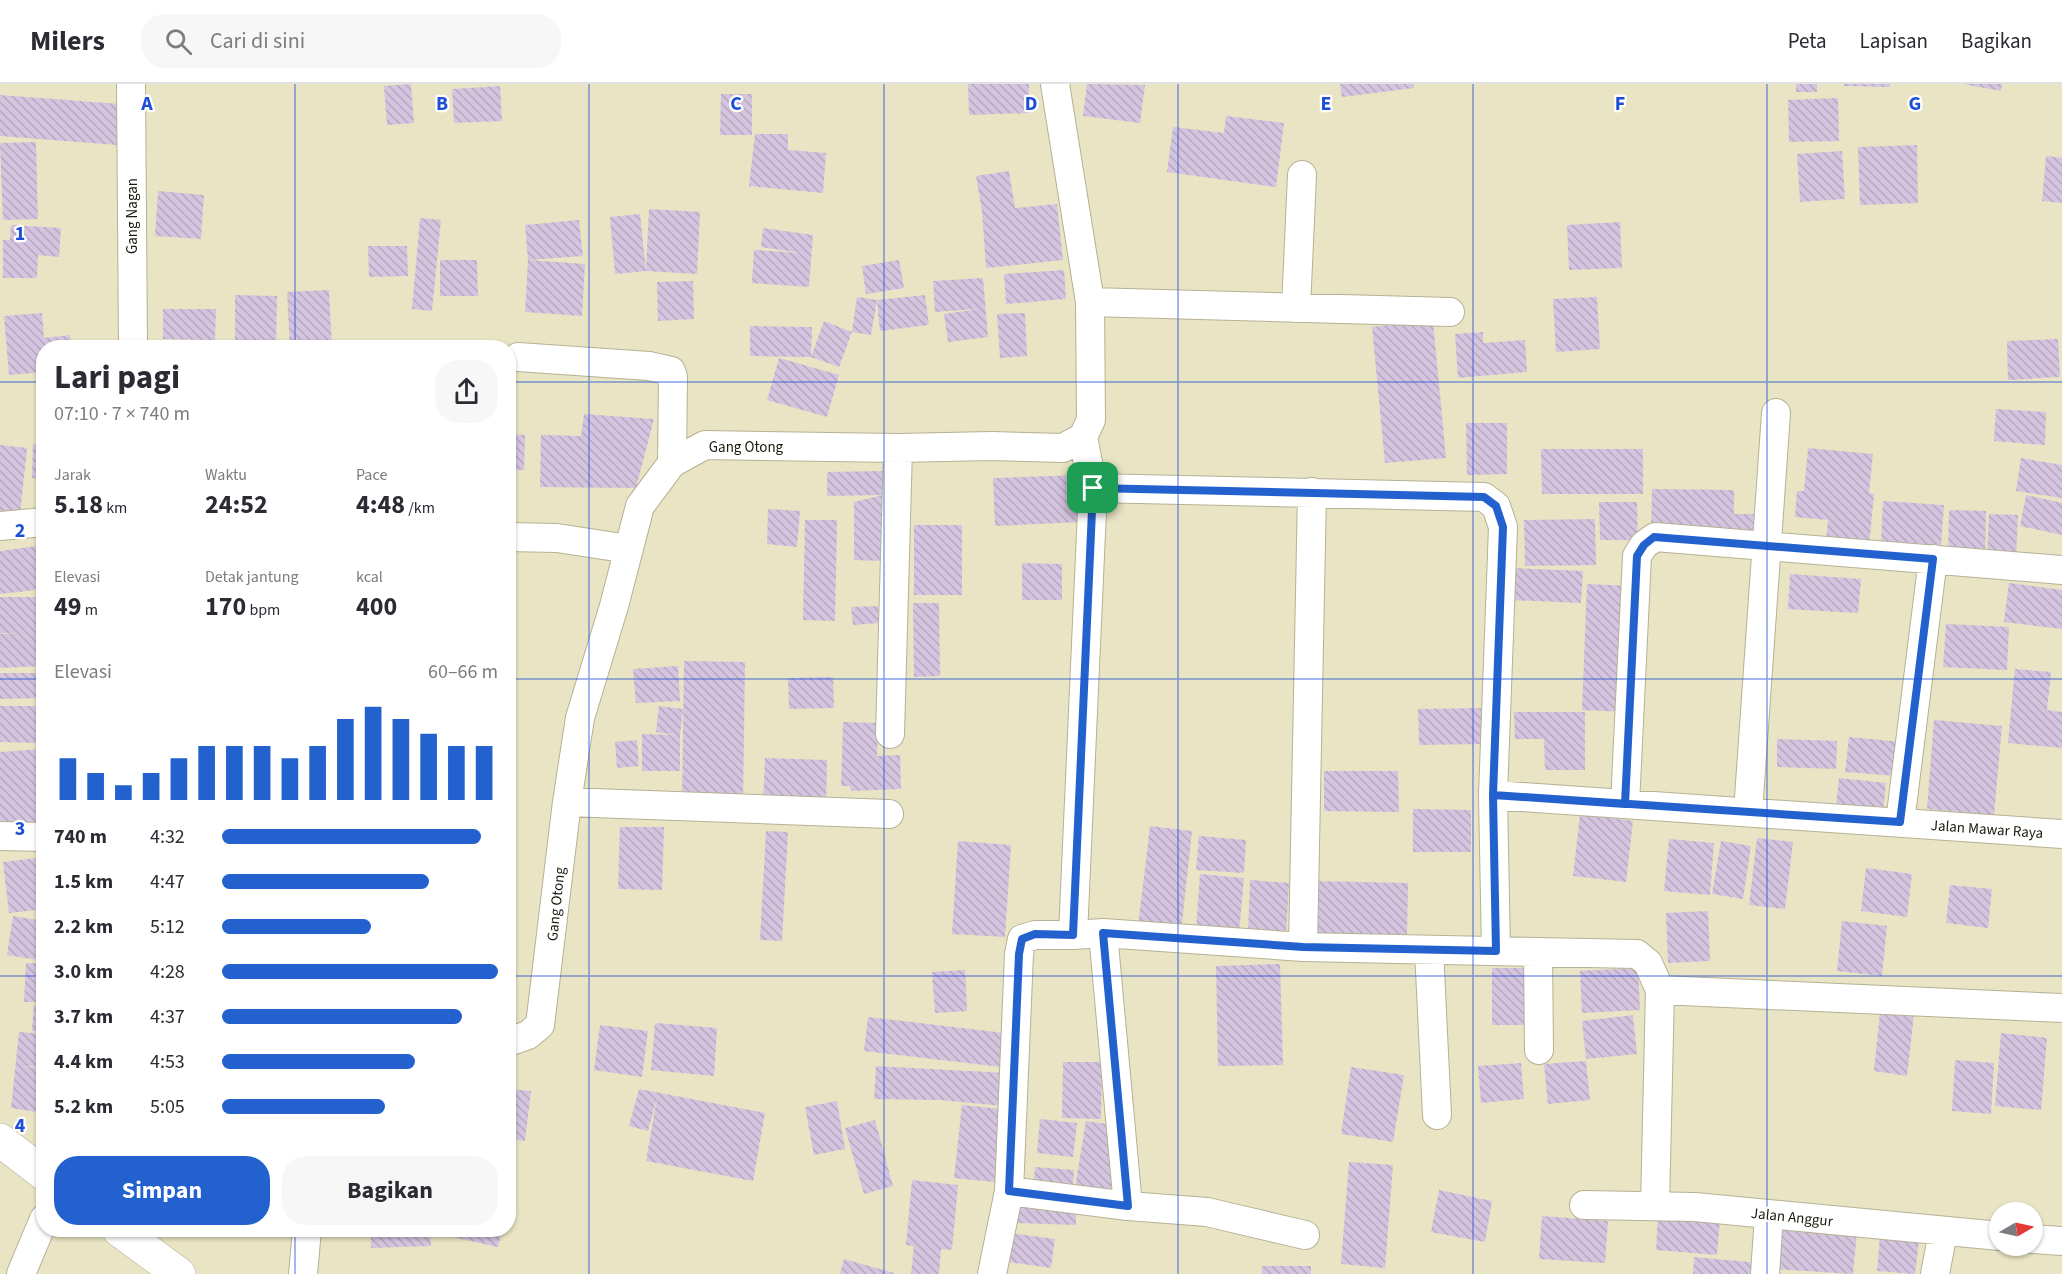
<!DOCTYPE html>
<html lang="id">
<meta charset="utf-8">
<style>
body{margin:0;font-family:"Source Sans 3",sans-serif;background:#f7f7f7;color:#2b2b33;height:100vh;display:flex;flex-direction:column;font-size:22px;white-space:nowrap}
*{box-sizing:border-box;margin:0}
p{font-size:20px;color:#7c7c81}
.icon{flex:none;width:33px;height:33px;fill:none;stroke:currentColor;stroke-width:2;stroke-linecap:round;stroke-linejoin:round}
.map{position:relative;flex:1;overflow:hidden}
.panel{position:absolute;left:36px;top:256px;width:480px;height:897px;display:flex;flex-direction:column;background:#fff;border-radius:24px;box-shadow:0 2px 4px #0004}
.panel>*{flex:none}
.needle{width:39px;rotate:81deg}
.buttons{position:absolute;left:1989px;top:1118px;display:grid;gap:12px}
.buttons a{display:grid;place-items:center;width:54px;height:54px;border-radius:50%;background:#fff;box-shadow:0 2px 4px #0004;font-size:30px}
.pin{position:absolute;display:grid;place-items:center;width:51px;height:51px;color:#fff;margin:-26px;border-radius:12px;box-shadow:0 3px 9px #0006}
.round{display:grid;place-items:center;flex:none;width:63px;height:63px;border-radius:24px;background:#f7f7f7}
.headline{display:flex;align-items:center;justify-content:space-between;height:102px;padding:0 18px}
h1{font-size:33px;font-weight:700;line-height:45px}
.metrics{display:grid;grid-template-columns:repeat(3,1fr);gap:9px;height:102px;padding:6px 18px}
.metrics div{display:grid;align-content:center}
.metrics b{font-size:26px;font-weight:700}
.metrics small{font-size:16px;font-weight:400}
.metrics p{font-size:16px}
.chart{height:168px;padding:12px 18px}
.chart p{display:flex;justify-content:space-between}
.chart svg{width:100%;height:108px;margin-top:6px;stroke:#2362ce;stroke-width:6}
.button{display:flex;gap:12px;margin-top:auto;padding:12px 18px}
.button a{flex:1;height:69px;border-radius:24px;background:#2362ce;color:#fff;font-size:24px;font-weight:700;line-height:69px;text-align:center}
.button a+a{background:#f7f7f7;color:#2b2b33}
ul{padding:0 18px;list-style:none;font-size:20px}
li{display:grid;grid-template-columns:96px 72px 1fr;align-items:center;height:45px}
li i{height:15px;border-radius:8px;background:#2362ce}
header{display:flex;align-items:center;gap:36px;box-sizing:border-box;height:84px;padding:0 30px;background:#fff;border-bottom:2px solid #e1e1e2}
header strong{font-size:28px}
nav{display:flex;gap:33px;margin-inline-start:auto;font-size:21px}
.search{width:420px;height:54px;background:#f7f7f7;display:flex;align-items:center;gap:15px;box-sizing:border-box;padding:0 21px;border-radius:24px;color:#7c7c81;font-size:22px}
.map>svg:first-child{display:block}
</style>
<header>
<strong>Milers</strong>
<div class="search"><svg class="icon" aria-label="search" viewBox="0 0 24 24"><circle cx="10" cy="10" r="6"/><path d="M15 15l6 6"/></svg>Cari di sini</div>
<nav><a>Peta</a><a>Lapisan</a><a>Bagikan</a></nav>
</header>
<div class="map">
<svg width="2062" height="1190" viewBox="0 0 2062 1190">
<defs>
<pattern id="building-back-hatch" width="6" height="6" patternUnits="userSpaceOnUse" patternTransform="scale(1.5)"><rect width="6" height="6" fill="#d5c4df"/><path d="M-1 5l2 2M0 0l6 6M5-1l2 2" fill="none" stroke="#b6a8be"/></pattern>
</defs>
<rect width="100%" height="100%" fill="#e9e4c4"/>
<path fill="url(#building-back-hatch)" d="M411 0 414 39 387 41 384 2Z
M968 0H1029V29L969 31Z
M1087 0 1145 1 1140 39 1083 32Z
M1340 0H1413L1414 4 1342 13Z
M1796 0H1817V8H1796Z
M1844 0H1890V3L1844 2Z
M1963 0H2002L2001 7Z
M500 2 502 37 454 39 452 5Z
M721 10H752V51H720Z
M0 11 120 20 117 61 0 52Z
M1838 14 1839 57 1789 58 1788 16Z
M1226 32 1284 39 1276 103 1167 88 1173 43 1224 49Z
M755 50H788V66L826 69 823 109 749 102Z
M36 58 38 135 3 136 0 59Z
M1917 61 1918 119 1860 121 1858 63Z
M1842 67 1845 115 1800 118 1797 70Z
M2046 72 2062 74V119L2042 117Z
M1009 87 1015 124 1057 120 1063 176 986 184 982 127 976 92Z
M158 107 204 111 201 155 155 152Z
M649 125 700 128 697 190 646 187Z
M640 130 646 187 615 190 610 133Z
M420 134 441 136 432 227 412 225Z
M579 136 583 172 528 176 525 141Z
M1620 138 1622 184 1569 186 1567 141Z
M11 141 61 144 59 173 38 171 37 194H3V156H10Z
M763 144 813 151 809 203 752 199 754 166 803 169 761 163Z
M368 162H407L408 192 369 193Z
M440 176H477L478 212H440Z
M528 176 585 180 582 232 525 228Z
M899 176 904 204 866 210 862 182Z
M1064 186 1066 215 1006 220 1004 190Z
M983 194 988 253 948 258 944 230 979 225 935 228 933 197Z
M693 197 694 235 658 237 657 198Z
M329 206 332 264H290L287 208Z
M235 211 277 212 276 264H235Z
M925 211 929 241 880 247 877 216Z
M857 213 877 216 871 251 852 248 839 283 811 273 750 272V242L812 243 811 273 824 237 852 248Z
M1597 213 1600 265 1556 268 1553 215Z
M163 225H216L215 256 163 255Z
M42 229 44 254 70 251 72 264H44V288L9 291 4 232Z
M1025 229 1027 272 1000 274 997 230Z
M1433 237 1446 374 1385 379 1372 243Z
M1483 248V259L1525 256 1527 288 1458 294 1455 250Z
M2058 255 2060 293 2008 296 2007 257Z
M216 259 217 264H158V260Z
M779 274 839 291 827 333 767 316Z
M1996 325 2046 328 2045 361 1994 357Z
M584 330 654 335 636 404 540 403 541 351 581 352Z
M1466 339H1507V390L1467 391Z
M508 350 525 351 524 386H508Z
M33 360 44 361V395L32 394Z
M0 361 27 364 20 431 0 429Z
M1808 364 1873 370 1869 409 1874 410 1869 463 1826 458 1828 436 1795 433 1797 407H1804Z
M1541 365H1643V410H1542Z
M2021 374 2062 381V414L2016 407Z
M883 387V411L880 477 854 476V418L883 411 827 412V388Z
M1079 391 1080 438 995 442 993 394Z
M1652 405 1734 406V430H1759V451L1651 448Z
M2026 411 2062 419V451L2020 442Z
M1883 417 1944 421 1941 461 1881 457Z
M1599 418H1637L1638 456H1600Z
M768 425 800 427 797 463 767 460Z
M1949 426 1986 427 1985 473 1948 472Z
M1989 430 2018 431 2016 474 1987 473Z
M1595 435 1596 481 1525 482 1524 436Z
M805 436H837L835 537 803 536Z
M914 441H962V511H914Z
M44 461V505L0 510V467Z
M1022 479 1062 480V516H1022Z
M1512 484 1583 487 1581 519 1510 516Z
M1790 490 1861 495 1858 529 1788 525Z
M2009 499 2062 506V545L2004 538Z
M1587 500 1632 502 1626 628 1582 626Z
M0 513H41L42 582 0 584V550L18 549H0Z
M913 519H939L940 592 914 593Z
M878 522 879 539 853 541 851 523Z
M1946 540 2009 543 2007 586 1943 583Z
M684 577 745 578 743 720 682 719Z
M678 582 680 617 636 619 633 585Z
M2015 585 2051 588 2047 626 2062 628V664L2008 659Z
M0 589H44V614L0 615Z
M833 593 834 624 789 625 788 594Z
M0 622H38V659L0 658Z
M659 622 683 625 680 651V687H642V650L677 651 656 648Z
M1481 624 1482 660 1419 661 1418 625Z
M1514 628H1585V686H1545L1544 655H1515Z
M1934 636 2002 642 1994 731 1927 725Z
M843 638 878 639 877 672 900 671 901 705 851 707 850 702H841Z
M1849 653 1901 658 1898 692 1845 688Z
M1777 655 1837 657 1836 685 1777 683Z
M637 656 639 682 617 684 615 658Z
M44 665V740L0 743V668Z
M765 674 827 676 826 723 763 721Z
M1324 687H1398L1399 728 1324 727Z
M1839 694 1886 699 1883 729 1836 723Z
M1413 725 1471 726V768H1413Z
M1580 730 1633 737 1626 798 1573 792Z
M1150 742 1192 747 1181 848 1138 843Z
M620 743H664L662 806 618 805Z
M766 747 788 748 782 857 760 856Z
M1199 752 1246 756 1244 789 1196 786Z
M1757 754 1793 758 1785 825 1749 821Z
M1669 755 1714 759 1710 811 1664 807Z
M958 757 1011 761 1005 853 952 850Z
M1721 757 1751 762 1743 815 1712 810Z
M44 773V825L9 829 3 778Z
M1866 784 1912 790 1907 833 1861 827Z
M1200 790 1244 794 1239 849 1196 845Z
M1250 796 1289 799 1286 851 1248 849Z
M1312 797 1408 799 1407 853 1311 850Z
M1950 801 1992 805 1988 844 1946 839Z
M1708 827 1710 877 1668 879 1666 829Z
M13 832 44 837V877L7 871Z
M1842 837 1887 842 1882 892 1837 887Z
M26 879 44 880V918H24Z
M1280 880 1283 981 1218 982 1216 882Z
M1492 884H1534V941H1492Z
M1638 884 1640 926 1582 929 1580 887Z
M965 886 967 927 935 929 932 888Z
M34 921 44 922V948L32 947Z
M1880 928 1914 931 1907 992 1874 987Z
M1633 931 1637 970 1586 975 1582 937Z
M868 933 1013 950 1010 984 864 967Z
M655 939 717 944 714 992 651 986Z
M600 941 648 947 642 993 594 986Z
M19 948 44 950V983L22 982 44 985V1029L11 1024Z
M2001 949 2047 954 2041 1026 1995 1022Z
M1955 976 1994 979 1991 1030 1952 1027Z
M1586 977 1590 1016 1548 1020 1544 980Z
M1063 978H1102L1101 1035 1062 1034Z
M1521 979 1524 1015 1481 1019 1478 982Z
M876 982 1006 989 1004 1022 940 1016 874 1015Z
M1351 983 1404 991 1393 1058 1341 1050Z
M508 1005 531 1007 525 1057 508 1055Z
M639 1005 765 1029 753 1097 646 1077 657 1014 648 1047 629 1042Z
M837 1017 845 1065 814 1071 805 1023Z
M962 1021 1011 1026 1003 1099 954 1094Z
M1040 1035 1077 1039 1073 1073 1037 1069Z
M875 1036 893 1102 864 1110 845 1044Z
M1086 1037 1121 1042 1110 1109 1075 1104Z
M1349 1078 1393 1081 1385 1184 1341 1180Z
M1035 1083 1074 1086 1072 1109 1033 1106Z
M912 1096 958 1101 952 1166 941 1165 939 1190H911L914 1162 906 1161Z
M1439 1106 1492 1117 1485 1158 1431 1148Z
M1018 1119 1076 1122V1141L1017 1139Z
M1658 1131 1720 1136 1717 1171 1656 1166Z
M1542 1132 1608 1137 1605 1179 1539 1175Z
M1780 1140 1857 1147 1853 1190 1776 1185Z
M371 1146H430L431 1162 371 1164Z
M449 1146H502L498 1163 448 1152Z
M1011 1149 1055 1155 1051 1184 1008 1178Z
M1880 1152 1919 1157 1915 1190 1877 1187Z
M1694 1173 1759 1179 1758 1190H1693Z
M844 1175 894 1189V1190H840Z
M1262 1182H1311V1190H1262Z"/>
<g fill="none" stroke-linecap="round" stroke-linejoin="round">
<g stroke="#b6b193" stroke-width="30">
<path id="minor" d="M131 0 133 264
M1090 218 1450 228
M1296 224 1302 91
M518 273 649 282 671 287 673 293 672 379
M1093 404 1484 413 1496 422 1503 443 1493 711 1496 867
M0 442 44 438
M508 453 557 454 629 465
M890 650 898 364
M1493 711 2062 750
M567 718 889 730
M1625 720 1637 472 1644 461 1655 453 2062 486
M1748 728 1776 329
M1900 738 1933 475
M0 752 44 753
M1103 849 1128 1122
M1073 851 1093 404 1083 353
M1303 863 1312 408
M1429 866 1437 1031
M1538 868 1539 966
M508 958 528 951 540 941 567 718 580 634 614 522 640 422 672 379 705 361 898 364 992 362 1063 364 1083 353 1091 336 1090 218 1055 0
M1009 1107 1128 1122 1207 1128 1305 1151
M1584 1121 1695 1123 2000 1152
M1655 1122 1660 906
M2032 1155 2062 1157
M21 1190 44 1135
M303 1190 307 1146
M992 1190 1009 1107 1019 870 1022 855 1035 851H1073L1103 849 1303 863 1637 870 1648 879 1660 906 2062 924
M1765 1190 1769 1131
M1935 1190 1943 1148"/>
</g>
<g stroke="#b6b193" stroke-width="34">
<path id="secondary" d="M0 1056 44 1090
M119 1146 179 1190"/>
</g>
<use href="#minor" stroke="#fff" stroke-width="28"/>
<use href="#secondary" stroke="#fff" stroke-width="33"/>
</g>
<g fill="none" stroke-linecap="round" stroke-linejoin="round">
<g stroke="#fff" stroke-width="12">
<path id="route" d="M1093 404 1073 851 1035 850 1022 855 1019 870 1009 1107 1128 1122 1103 849 1303 863 1496 867 1493 711 1900 738 1933 475 1654 453 1644 461 1637 472 1625 720 1493 711 1503 443 1496 422 1484 413 1093 404"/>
</g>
<use href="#route" stroke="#2362ce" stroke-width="8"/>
</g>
<path fill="none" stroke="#1d4ed8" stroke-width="1.5" stroke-opacity="0.55" d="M295 0V264M589 0V1190M884 0V1190M1178 0V1190M1473 0V1190M1767 0V1190M0 298H44M508 298H2062M0 595H44M508 595H2062M0 892H44M508 892H2062M295 1146V1190"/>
<g text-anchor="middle" stroke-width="4.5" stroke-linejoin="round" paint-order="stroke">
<g font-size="15" fill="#1a190d" stroke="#fff">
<text transform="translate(132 132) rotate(-90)" y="5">Gang Nagan</text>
<text x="746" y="368">Gang Otong</text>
<text transform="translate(1987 745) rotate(4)" y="5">Jalan Mawar Raya</text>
<text transform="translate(556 820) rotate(-84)" y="5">Gang Otong</text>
<text transform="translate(1792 1133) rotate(6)" y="5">Jalan Anggur</text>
</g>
</g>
<g font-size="20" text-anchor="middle" font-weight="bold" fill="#1d4ed8" stroke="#fff" stroke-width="4.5" stroke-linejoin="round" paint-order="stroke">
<text x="147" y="26">A</text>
<text x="442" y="26">B</text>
<text x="736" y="26">C</text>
<text x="1031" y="26">D</text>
<text x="1326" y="26">E</text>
<text x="1620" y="26">F</text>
<text x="1915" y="26">G</text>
<text x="20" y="156">1</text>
<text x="20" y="453">2</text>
<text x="20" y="751">3</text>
<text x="20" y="1048">4</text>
</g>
</svg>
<div class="buttons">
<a><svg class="needle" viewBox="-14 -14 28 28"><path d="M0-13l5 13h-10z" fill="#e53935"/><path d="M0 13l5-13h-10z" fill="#7c7c81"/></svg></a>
</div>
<div class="pin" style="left:1093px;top:404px;background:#1e9e55"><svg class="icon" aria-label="arrive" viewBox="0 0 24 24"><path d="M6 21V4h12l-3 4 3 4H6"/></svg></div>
<section class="panel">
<div class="headline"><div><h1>Lari pagi</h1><p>07:10 · 7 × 740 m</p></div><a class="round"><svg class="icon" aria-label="share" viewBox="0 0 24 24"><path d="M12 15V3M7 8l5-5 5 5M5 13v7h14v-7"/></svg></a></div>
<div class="metrics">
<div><p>Jarak</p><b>5.18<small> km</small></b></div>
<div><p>Waktu</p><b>24:52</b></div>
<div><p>Pace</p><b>4:48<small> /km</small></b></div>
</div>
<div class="metrics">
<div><p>Elevasi</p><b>49<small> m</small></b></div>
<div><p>Detak jantung</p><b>170<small> bpm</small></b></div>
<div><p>kcal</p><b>400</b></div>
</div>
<div class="chart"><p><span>Elevasi</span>60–66 m</p>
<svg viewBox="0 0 160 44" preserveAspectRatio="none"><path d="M5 44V27M15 44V33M25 44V38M35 44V33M45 44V27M55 44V22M65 44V22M75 44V22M85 44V27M95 44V22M105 44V11M115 44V6M125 44V11M135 44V17M145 44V22M155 44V22"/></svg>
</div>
<ul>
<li><b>740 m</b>4:32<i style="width:94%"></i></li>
<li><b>1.5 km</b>4:47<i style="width:75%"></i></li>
<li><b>2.2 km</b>5:12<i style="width:54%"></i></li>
<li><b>3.0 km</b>4:28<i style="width:100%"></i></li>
<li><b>3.7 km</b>4:37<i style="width:87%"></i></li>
<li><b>4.4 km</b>4:53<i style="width:70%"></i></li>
<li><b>5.2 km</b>5:05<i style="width:59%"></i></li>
</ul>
<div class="button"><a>Simpan</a><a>Bagikan</a></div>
</section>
</div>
